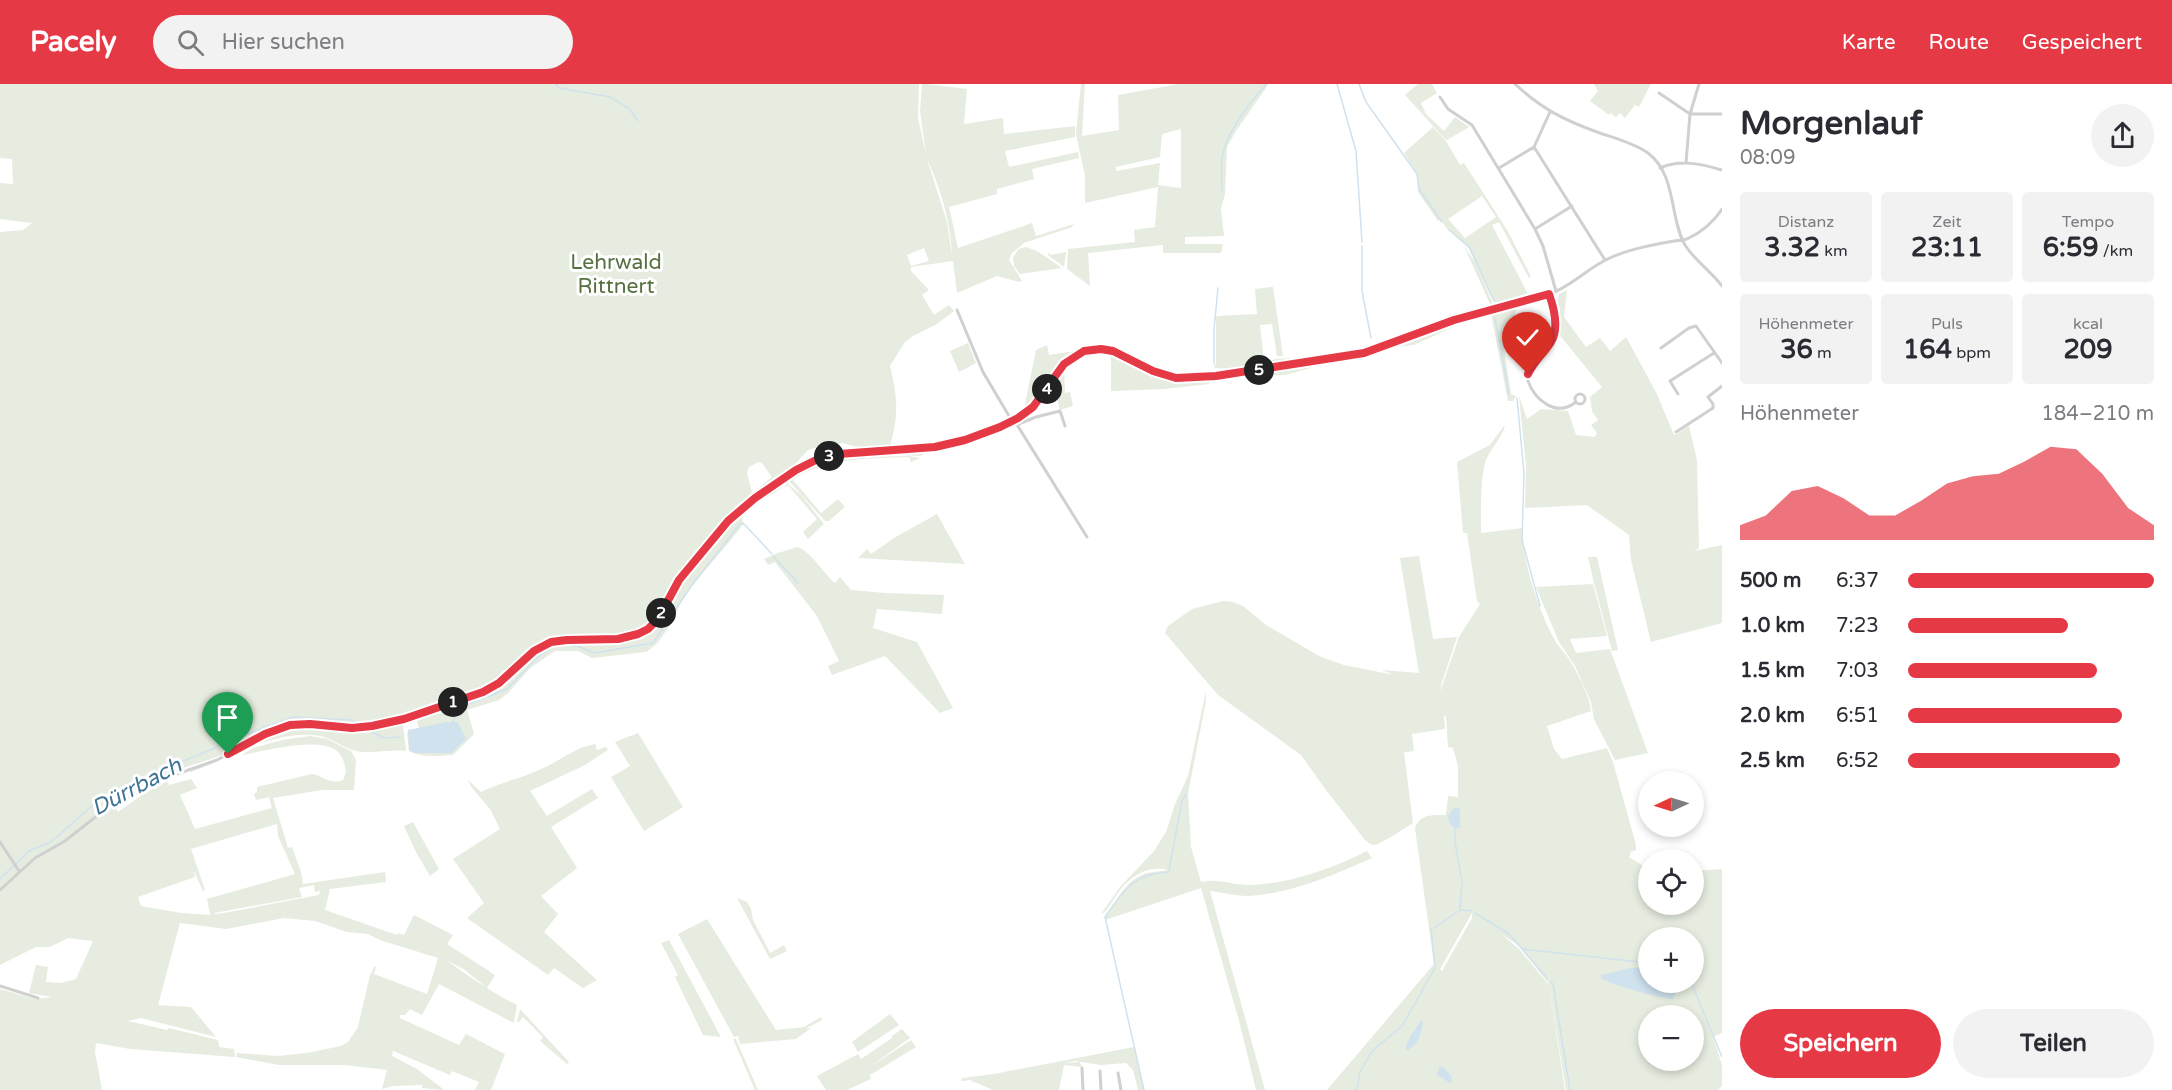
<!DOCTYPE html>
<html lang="de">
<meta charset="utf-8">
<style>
body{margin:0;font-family:"Varela Round",sans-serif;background:#f2f2f3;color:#2b2b33;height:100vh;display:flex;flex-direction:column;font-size:22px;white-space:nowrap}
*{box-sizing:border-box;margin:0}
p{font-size:20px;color:#7c7c81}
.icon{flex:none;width:33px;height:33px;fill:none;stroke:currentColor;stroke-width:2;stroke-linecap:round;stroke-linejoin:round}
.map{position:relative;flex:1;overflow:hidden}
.drawer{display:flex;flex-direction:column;background:#fff;width:450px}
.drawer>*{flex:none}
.needle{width:39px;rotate:266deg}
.tools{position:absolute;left:1638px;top:687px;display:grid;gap:12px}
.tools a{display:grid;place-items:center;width:66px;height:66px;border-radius:50%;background:#fff;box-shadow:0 3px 9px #0003;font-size:30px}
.pin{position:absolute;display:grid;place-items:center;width:51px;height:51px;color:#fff;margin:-62px -26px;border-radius:50% 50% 50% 0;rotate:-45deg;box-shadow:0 0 6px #0007}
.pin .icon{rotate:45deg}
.km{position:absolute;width:30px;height:30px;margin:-15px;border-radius:50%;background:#222;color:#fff;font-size:16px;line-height:30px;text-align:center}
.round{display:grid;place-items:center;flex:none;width:63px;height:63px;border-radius:32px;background:#f2f2f3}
.headline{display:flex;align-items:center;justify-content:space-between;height:102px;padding:0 18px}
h1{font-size:33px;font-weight:700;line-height:45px}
.metrics{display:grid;grid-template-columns:repeat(3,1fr);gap:9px;height:102px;padding:6px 18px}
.metrics div{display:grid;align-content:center;border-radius:6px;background:#f2f2f3;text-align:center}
.metrics b{font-size:26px;font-weight:700}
.metrics small{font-size:16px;font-weight:400}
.metrics p{font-size:16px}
.chart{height:168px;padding:12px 18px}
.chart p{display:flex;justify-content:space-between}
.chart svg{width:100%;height:108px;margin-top:6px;fill:#e63946;opacity:.7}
.button{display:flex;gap:12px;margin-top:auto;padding:12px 18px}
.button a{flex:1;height:69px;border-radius:36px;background:#e63946;color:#fff;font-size:24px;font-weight:700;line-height:69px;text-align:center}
.button a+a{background:#f2f2f3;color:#2b2b33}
ul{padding:0 18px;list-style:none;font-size:20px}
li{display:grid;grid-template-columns:96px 72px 1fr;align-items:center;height:45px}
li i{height:15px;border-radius:8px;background:#e63946}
header{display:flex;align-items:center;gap:36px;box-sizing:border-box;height:84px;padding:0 30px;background:#e63946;color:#fff}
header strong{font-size:28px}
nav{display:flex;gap:33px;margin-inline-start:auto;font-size:21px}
.search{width:420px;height:54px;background:#f2f2f3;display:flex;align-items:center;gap:15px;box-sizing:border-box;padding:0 21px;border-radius:33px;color:#7c7c81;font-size:22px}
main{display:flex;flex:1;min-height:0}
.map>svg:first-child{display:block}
</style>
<header>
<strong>Pacely</strong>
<div class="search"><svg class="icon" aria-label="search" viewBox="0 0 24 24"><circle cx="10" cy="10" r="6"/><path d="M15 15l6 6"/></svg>Hier suchen</div>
<nav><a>Karte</a><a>Route</a><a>Gespeichert</a></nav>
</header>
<main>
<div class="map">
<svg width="1722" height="1006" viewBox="0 0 1722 1006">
<rect width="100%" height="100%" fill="#fff"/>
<path fill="#e6ecdf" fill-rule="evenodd" d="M0 0H919L918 34 926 70 920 27 922 0H927L967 5 964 40 1003 34 1004 50 1075 42V53L1005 67 1009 83 1078 68 1079 74 1032 85 1034 95 997 105V110L949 123 958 164 1032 139 1036 152 1074 140 1072 143 1024 159 1012 169 1009 176 1022 197 1019 198 997 192 957 209 953 177 911 183V187L929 206 922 211 934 231 949 221 954 227 937 240 913 252 905 258 890 282C898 315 899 331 889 365H865L842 359 824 361 808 366 789 387 738 424 740 428 780 399H786C775 414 748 417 742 436L744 439C727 463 705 484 688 508 674 527 667 556 646 568L592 574 578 567H555L530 584 509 608 499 616 467 626 474 650 453 671C439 672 421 674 409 667L407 648 419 644 414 630 385 638 356 643 306 638 279 643 254 653 220 672 171 688 113 719 118 728 142 711 167 697 169 701 191 695 197 704 180 711 195 745 272 724 269 713 256 716 254 710 257 708V703L312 690C324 692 329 701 343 696L346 688C345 681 343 672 337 667 318 652 265 667 242 671L253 664 282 656 310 652 327 655 351 667 356 676 354 706H322L273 714 288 764 292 763 301 788 303 800 385 788 386 798 330 805 325 826 397 851 398 849 404 851 414 831 453 851 447 860 495 891 487 904 465 886 446 876C469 892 492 909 517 921L514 939 439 900 422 931 410 925 405 931H400V934L459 961 466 950 505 970 491 1006H475L479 998 452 987 450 991 393 967 392 972 417 985 443 1005 442 1006 422 1004V1001L393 1002 382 1005 387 986 345 981H279L236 973 237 969 278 972 307 969 341 962 348 958 358 943 370 891 375 882 376 883 374 890 427 910 438 874 380 856 368 850 347 848 315 837 284 834 226 845 180 839 158 921 191 923 216 953 141 934 128 937 167 946 169 944 218 956 219 963 234 965 235 973 130 965 96 959 95 968 102 1006H0V905L35 915 52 913 29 909 36 881 48 883 46 898 61 899 76 895 93 857 68 854 50 863H36L0 881V148L23 146 32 139 0 135V99L13 100 12 75 0 74ZM927 75C940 103 951 138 952 172L947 138ZM924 164 929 177 911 182 907 171ZM758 378 762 379 772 393 752 409 747 389 749 383ZM277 740 278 752 295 790 207 815 210 831 181 829 141 822 138 813 195 793 194 787 203 807 205 806 191 765ZM314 801 315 808 320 807 319 811 224 829 215 830 214 829 302 813 299 804Z
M1081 0H1085L1082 52 1119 46 1118 11 1179 0H1267L1266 4 1236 47 1227 63 1225 110 1221 125 1224 152 1185 153V160H1223L1221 169H1163V161L1088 169 1090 202 1067 185 1068 165 1135 158 1134 146 1155 143 1158 103 1085 119V92L1076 50ZM1181 45V104L1158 101 1160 79 1116 87V83L1160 73 1162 50Z
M1418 0H1432L1437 9 1421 19 1426 30 1444 47 1455 33 1469 43 1447 56 1444 54 1405 11Z
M1594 0H1651L1639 23 1635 21 1625 34 1620 29 1616 33 1610 29 1609 31 1590 17 1598 7Z
M1433 43 1446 57 1460 81 1464 79 1507 146 1531 192 1529 194 1499 138 1492 141 1529 212 1496 219 1493 217 1467 161 1447 145 1441 136 1438 137 1418 108 1417 89 1404 69ZM1482 112 1496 133 1465 154 1448 135Z
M1464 162 1476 180 1493 220H1490Z
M1026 163 1037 167 1062 184 1020 190 1014 182 1013 173 1019 165Z
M1066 168 1064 183 1048 171V169L1051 171Z
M1273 203 1283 272H1277L1272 240 1260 241 1264 276 1237 285 1215 284 1214 283 1216 280V232L1257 230 1255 205Z
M1567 206 1564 233 1586 263 1600 254 1610 267 1626 253 1657 310 1673 349 1675 351 1689 342 1697 376 1699 464 1694 467 1722 461V539L1651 558 1631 476 1629 451 1587 421 1525 424 1526 382 1519 312 1527 335 1541 325 1568 327 1576 351 1595 353 1597 349 1591 341 1598 336 1592 327 1590 313 1602 303 1557 248 1560 224 1557 218 1559 210Z
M1518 222 1511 239 1519 249 1504 264 1511 310 1516 312 1513 317H1508L1491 230Z
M1477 232 1414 261 1394 263V261L1405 257Z
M968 259 976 279 959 288 950 267Z
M1047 261 1049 271 1076 267C1051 280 1047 311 1024 325L1036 266Z
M1111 270 1161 296 1148 287 1170 296 1210 297 1209 300 1164 305 1111 307Z
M1307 273 1308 275 1256 283 1255 281 1276 275Z
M1310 281 1311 284 1285 291 1255 292V289Z
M1064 284 1065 309 1070 308 1073 322 1060 326 1056 312 1043 315Z
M1504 342H1505C1501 355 1491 364 1486 376 1480 392 1481 430 1481 449L1523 444C1522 477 1539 529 1556 558 1561 566 1568 572 1572 580 1580 594 1589 612 1591 627L1547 642 1554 665 1562 675 1607 664 1613 678 1636 761V766L1631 768 1629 773 1648 785V820H1694V787L1722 785V949L1713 953 1722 981V1002L1718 1006H1566L1549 900 1518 861 1501 850 1519 865 1549 901 1565 1006H1327L1434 880 1415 744C1420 730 1432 731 1446 731L1448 712 1458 713V682L1453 664 1448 663 1446 632H1444L1445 645 1412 650 1414 667 1401 669H1404L1413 739C1410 741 1378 762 1374 761 1371 761 1367 757 1365 756L1326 706 1301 671 1218 611 1165 549 1168 542 1192 525 1223 517 1233 518 1243 522 1266 541 1319 572 1344 581 1394 591 1382 586 1419 589 1400 474 1419 472 1433 555 1457 553 1441 601 1442 608V602L1459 553 1480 520 1477 517 1467 449H1463L1457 378 1490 361ZM1472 829V834L1442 887 1440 885ZM1648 854H1694V898H1648ZM1648 932H1694V976H1648Z
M831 364 854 367 827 371 797 382 816 368Z
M924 366V370L920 372 900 371 837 374 812 381 787 395C815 362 884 371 924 366Z
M909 372 920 374 911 378 909 373C870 375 827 372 793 396L821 429 838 415 845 423 829 437H825L789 397C823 369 867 373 909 372Z
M787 399 802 412 824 440 808 455 803 448 817 435 788 401 784 404Z
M937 430 965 480 858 474 867 465 871 470 894 454Z
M797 463C809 465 824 490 835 499L840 493 851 506 885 509 944 511 942 530 877 525 873 544 917 558 953 624 940 629 885 572 832 591 828 582 839 577 817 532 775 478 768 481 764 475 775 470Z
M1588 473H1597L1618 566 1612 567 1594 499Z
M1593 500 1607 552 1570 555 1576 569 1610 565 1648 669 1615 676 1594 635 1591 618 1575 582 1559 558 1536 503Z
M1206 607V617L1188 709 1191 763 1201 798C1217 794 1235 802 1252 801 1291 799 1332 785 1367 767L1372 774C1334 791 1290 810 1247 812 1235 812 1222 808 1210 807L1265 1006H1256L1239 937 1201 804 1105 836V832C1117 817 1125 797 1144 790 1152 787 1161 788 1168 786 1147 780 1126 795 1115 813 1111 819 1107 828 1101 830L1120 803 1154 767 1166 748 1175 720 1188 692Z
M398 638 403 640 406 667C390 665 371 670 356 667 341 663 330 652 313 651 270 648 230 674 191 688L190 686C225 675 256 649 293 642 327 636 363 655 398 638Z
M638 649 683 723 644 747 611 693 630 682 615 658Z
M595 660 597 666 606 663 608 666 585 681 530 707 547 732 592 705 598 714 551 743 577 784 541 812 558 830 544 848 597 896 583 904 554 884 548 891 467 834 484 819 453 775 500 745 490 725 472 704 468 696 481 708C500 698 520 695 539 686 557 679 575 663 595 660Z
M413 738 439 785 430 792 416 768 404 742Z
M737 814 747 818 751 825 753 836 770 869 784 861 787 867 770 875Z
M707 835 776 946 804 943 821 933 822 936 805 945 811 944 796 955 740 960 738 952 734 953 678 850Z
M669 856 721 953 703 951 675 893 678 891 661 859Z
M520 925 569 978 567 980 540 957 543 953 523 933 519 938H517Z
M890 930 899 941 858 968 852 958Z
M902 945 910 954 868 984 911 956 916 963 870 991 871 995 847 1006H826L817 992 858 970 861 975 892 954V952Z
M733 955H736L758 1006H755Z
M1134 963 1144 1006H1138L1133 986 1126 979 1101 981 1075 977 1064 979 1080 978 1082 983 1064 981 1059 1006H993L970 996 961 997 962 994 994 990Z"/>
<path fill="#cfe2ee" d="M447 638H458L466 655 452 669H414L409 666 408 646Z
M1457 723 1460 726V743L1457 745 1450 741 1448 733 1452 726Z
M1648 883V898L1674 899 1676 907 1673 915C1664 916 1606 899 1601 894V891L1631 884Z
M1421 937 1423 938C1421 950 1419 959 1408 966L1405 965 1411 951Z
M1442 982 1451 991 1452 997 1450 999 1437 991 1439 984Z"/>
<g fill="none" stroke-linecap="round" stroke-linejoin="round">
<path stroke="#cfe2ee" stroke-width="1.5" d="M556 0 559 4 610 13 628 24
M1337 0 1356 67 1362 158
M1359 0 1366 18 1417 90 1419 105 1442 138
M630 26 638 37
M1222 107C1222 95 1220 81 1223 69 1228 47 1251 16 1267 0
M1449 146 1470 164 1494 217
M1362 162V207L1371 254
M1495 234 1509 310
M1214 280V245L1218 204
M1517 314 1524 389 1522 456 1540 522
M773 472 798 499
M452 639 463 622 507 605 539 572 557 560 577 562 594 569 653 559 692 501 740 440H744L772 470
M257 646 293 633 351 636 358 641
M368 646 384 654 400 653
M1455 745V758L1462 798 1460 826
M1169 786 1182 717 1186 710
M0 795 29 767 51 758 94 720 143 694 255 647
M1475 829 1509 850 1522 865 1640 878 1648 876
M1434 844 1460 826 1472 827
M1522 865 1547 894
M1551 898 1553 900 1570 1006
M1691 898 1722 973
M1144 1006 1105 833C1124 806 1133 790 1168 788
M1357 1006 1360 988 1371 968 1402 942 1435 884 1431 845"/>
<path stroke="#d0d0d0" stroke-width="3" d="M1515 0C1542 25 1564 36 1597 48 1614 54 1634 59 1648 69 1677 91 1669 133 1685 161 1695 177 1711 187 1722 202
M1659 9 1690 30
M1440 13 1448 25 1472 41 1535 145 1543 162 1556 207
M1690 30H1722
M1534 63 1605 176
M1686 79 1690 30 1699 0
M1499 84 1534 63 1550 28
M1660 84C1681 75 1701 80 1722 86
M1535 145 1572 122
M1550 211C1554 224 1558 241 1552 255 1546 271 1529 277 1528 297 1535 316 1556 334 1576 318
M957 226 983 288 1012 337
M1661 264 1689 244 1696 242 1722 279
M1678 310 1670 297 1714 269
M1575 315a5 5 0 1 1 10 0a5 5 0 1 1-10 0Z
M1014 336 1087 453
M1016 341 1036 333 1060 327 1065 342
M1676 348 1713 324V320L1708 313 1722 302
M0 758 19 787
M0 806 35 774 65 757 103 727 163 695 217 676 273 646 301 640 353 644 380 641 413 632 491 605C511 591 525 567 549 559 581 547 620 567 649 544 664 532 670 509 682 493 714 447 756 405 807 380 840 364 878 368 914 366 947 363 982 352 1012 337 1022 332 1031 326 1039 317 1055 298 1063 271 1090 266 1122 260 1147 290 1179 294 1208 297 1239 289 1267 285 1301 279 1335 276 1368 268 1396 260 1423 246 1451 237 1483 227 1518 222 1550 210 1569 203 1584 188 1602 178 1624 165 1661 159 1687 155 1702 148 1713 139 1722 125
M0 902 38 914
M1082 984 1083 1006
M1100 987 1101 1006
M1118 989 1121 1006"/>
</g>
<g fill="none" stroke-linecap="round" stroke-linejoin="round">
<g stroke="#fff" stroke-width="12">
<path id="route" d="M228 670 265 650 290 641 310 640 352 644 372 642 404 635 483 608 499 599 534 567 551 558 567 556 618 555 638 550 648 545 658 535 679 496 728 437 755 414 796 386 816 376 839 370 935 363 965 356 1000 343 1018 334 1033 323 1064 280 1084 267 1101 265 1113 267 1153 287 1176 294 1216 292 1364 269 1454 236 1549 210C1554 224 1559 245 1551 258 1543 270 1534 277 1528 290"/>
</g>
<use href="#route" stroke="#e63946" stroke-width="8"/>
</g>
<g text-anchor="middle" stroke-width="6" stroke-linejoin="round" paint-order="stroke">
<g font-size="21" fill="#56703f" stroke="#fff">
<text x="616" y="185">Lehrwald<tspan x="616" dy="24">Rittnert</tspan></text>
</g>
<g font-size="22" font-style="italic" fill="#3f7597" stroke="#fff">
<text transform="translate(136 702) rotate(-28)" y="8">Dürrbach</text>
</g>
</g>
</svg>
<div class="tools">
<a><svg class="needle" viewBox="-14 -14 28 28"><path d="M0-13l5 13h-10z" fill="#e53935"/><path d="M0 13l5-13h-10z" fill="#7c7c81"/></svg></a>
<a><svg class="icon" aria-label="locate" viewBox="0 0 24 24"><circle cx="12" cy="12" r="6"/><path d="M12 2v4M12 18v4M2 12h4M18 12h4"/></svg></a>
<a>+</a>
<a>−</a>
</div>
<div class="pin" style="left:228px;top:670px;background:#1e9e55"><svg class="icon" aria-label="arrive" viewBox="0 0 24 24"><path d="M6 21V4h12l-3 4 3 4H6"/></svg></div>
<div class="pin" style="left:1528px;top:290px;background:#d93025"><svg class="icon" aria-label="check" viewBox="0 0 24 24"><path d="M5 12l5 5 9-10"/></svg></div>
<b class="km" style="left:453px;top:618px">1</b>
<b class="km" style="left:661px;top:529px">2</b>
<b class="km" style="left:829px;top:372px">3</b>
<b class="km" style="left:1047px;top:305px">4</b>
<b class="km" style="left:1259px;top:286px">5</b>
</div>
<section class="drawer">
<div class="headline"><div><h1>Morgenlauf</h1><p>08:09</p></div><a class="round"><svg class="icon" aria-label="share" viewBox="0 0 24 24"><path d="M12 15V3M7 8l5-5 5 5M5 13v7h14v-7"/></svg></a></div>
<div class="metrics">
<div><p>Distanz</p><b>3.32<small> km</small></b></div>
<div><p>Zeit</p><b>23:11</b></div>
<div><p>Tempo</p><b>6:59<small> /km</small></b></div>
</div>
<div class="metrics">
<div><p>Höhenmeter</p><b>36<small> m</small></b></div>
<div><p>Puls</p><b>164<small> bpm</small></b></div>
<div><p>kcal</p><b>209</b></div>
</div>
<div class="chart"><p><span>Höhenmeter</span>184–210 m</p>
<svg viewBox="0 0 160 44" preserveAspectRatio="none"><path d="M0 44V38L10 34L20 24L30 22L40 27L50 34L60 34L70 28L80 21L90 18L100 17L110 12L120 6L130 7L140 17L150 31L160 38V44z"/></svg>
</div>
<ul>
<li><b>500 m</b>6:37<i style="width:100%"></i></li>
<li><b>1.0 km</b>7:23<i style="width:65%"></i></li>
<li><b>1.5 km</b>7:03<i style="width:77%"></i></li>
<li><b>2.0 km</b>6:51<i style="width:87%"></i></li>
<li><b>2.5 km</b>6:52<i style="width:86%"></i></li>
</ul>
<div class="button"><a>Speichern</a><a>Teilen</a></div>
</section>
</main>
